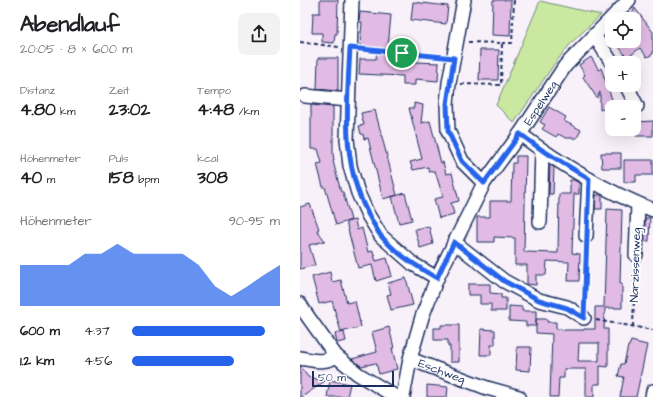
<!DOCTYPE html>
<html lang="de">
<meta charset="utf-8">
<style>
body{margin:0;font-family:"Architects Daughter",sans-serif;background:#f2f2f2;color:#202124;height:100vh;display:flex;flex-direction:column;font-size:15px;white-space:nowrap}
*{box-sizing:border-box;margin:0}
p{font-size:13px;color:#757577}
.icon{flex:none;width:22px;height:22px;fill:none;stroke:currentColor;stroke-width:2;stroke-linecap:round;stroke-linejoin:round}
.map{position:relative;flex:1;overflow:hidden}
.sheet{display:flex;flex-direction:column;background:#fff;width:300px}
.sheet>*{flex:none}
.controls{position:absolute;left:305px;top:12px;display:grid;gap:8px}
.controls a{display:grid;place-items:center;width:36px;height:36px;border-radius:8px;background:#fff;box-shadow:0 4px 16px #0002;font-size:20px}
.scale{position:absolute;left:12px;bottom:10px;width:82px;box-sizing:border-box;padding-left:4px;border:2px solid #1b2f5e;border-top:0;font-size:11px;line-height:14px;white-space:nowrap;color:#1b2f5e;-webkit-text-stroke:3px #fff;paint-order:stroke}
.pin{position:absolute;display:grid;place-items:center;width:34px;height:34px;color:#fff;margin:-17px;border:2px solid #fff;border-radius:50%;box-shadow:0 1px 4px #0007}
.round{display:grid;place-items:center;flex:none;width:42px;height:42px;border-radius:8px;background:#f2f2f2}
.head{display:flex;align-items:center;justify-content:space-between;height:68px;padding:0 20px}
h1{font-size:22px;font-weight:700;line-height:30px}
.metrics{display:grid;grid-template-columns:repeat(3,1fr);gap:6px;height:68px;padding:4px 20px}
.metrics div{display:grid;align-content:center}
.metrics b{font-size:17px;font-weight:700}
.metrics small{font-size:11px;font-weight:400}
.metrics p{font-size:11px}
.chart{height:112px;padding:8px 20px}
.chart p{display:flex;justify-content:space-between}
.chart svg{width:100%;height:72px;margin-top:4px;fill:#2563eb;opacity:.7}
ul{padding:0 20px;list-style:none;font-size:13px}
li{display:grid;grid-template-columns:64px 48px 1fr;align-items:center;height:30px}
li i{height:10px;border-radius:5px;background:#2563eb}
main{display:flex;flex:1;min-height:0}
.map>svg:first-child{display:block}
</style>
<main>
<section class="sheet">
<div class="head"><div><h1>Abendlauf</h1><p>20:05 · 8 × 600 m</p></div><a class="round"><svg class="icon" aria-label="share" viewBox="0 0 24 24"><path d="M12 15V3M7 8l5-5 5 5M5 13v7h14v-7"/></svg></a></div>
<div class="metrics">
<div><p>Distanz</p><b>4.80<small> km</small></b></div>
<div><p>Zeit</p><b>23:02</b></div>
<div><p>Tempo</p><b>4:48<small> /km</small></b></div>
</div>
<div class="metrics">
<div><p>Höhenmeter</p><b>40<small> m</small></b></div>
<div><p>Puls</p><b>158<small> bpm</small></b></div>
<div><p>kcal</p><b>308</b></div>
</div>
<div class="chart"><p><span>Höhenmeter</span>90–95 m</p>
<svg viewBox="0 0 160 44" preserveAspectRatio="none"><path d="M0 44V19L10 19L20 19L30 19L40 12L50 12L60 6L70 12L80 12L90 12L100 12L110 19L120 32L130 38L140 32L150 25L160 19V44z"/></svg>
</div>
<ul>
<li><b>600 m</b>4:37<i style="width:90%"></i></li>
<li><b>1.2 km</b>4:56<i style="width:69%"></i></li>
</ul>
</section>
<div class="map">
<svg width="353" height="397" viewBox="0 0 353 397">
<rect width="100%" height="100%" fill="#f9f1fa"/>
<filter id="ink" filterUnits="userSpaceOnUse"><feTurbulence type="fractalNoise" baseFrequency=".025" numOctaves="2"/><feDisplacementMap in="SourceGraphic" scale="8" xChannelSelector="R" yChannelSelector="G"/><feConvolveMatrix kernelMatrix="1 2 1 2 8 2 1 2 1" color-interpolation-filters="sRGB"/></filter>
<g filter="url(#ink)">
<path fill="#cae8a0" stroke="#728c7f" d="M240 1 301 15 272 42 255 63 214 123 196 105Z"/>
<path fill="#e1bbe4" stroke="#1b2f5e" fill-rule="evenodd" d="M20 0H38L37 34H35L34 43 22 42V33H12L13 13H20Z
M193 0H211L210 36 192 35Z
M113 2 148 6 146 24 111 20Z
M334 7 353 32V54L347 57 340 48 327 58 315 41H340L334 32V19H323L334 11Z
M60 12 91 15 87 58 94 59V61L139 63 138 81 115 79V85H103V76L59 74 60 59H76L77 49 60 47 62 22H59Z
M180 50H199L198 80H179Z
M291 57 299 70 301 68 314 105 300 110V92L297 98 283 77 285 75 279 65Z
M18 58H38V91L17 89Z
M114 103 123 105 121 123 130 121 141 163 143 162 146 174 152 173 159 201 151 203 154 214 139 218 134 199 143 197 135 171 129 172 128 167 113 170 110 162 122 159 109 108H114Z
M11 105 33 107V154L34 160 33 161 41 192H43L51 220 36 225 25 187H23L17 164 22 163 18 149H11Z
M249 107 266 117 264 121 281 130 277 138H266L258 134 256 137 242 129 245 125 240 122Z
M75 110 97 195 83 199 68 138 64 139 63 134H61L59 126 64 125 61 113Z
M353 121V136H336L335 122Z
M301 153H321V168H302Z
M216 156H226L224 252 258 253 259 194H270V180H274L279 183V194H274L272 253 280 254 279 281H268L269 262 247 261 246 275H236V285L227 284V265H215V238L194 237V242H177V217H190V201H211L212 163H216Z
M324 160H353V175H336V182H324Z
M250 165 254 167 253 194H249Z
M105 193 112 220 99 223 92 197Z
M296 195H302V209H295Z
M10 204 19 229 17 230 25 241 9 245 15 265 0 269V207Z
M307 209 322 210 320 284H322V308H305L304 329H308V367L300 366V384H294V397H286V369H264V378H259L258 397H250L252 334 236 333V319V326H226V322L209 321V306L222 307V311H236V319H247V322H256V329H262V330H284V329H295V307H304ZM279 343H299V361H278Z
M345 218H350L349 241H345Z
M55 220 57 230 62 228 68 252 73 251 76 261 87 258 92 276 76 281 72 265 58 268 46 222Z
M129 226 133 244 120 248 115 229Z
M30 272 32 282 41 280 47 303 55 301 61 327 41 332 32 301 19 304 12 277Z
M106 278 113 305 91 310 87 295 91 294 88 283Z
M168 284H190V293L201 294V298H206V311H191V304H180V295H168Z
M141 325H159V362H150V346H148V340H134V328H141Z
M89 327 94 348H92L97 369 79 374 76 363 61 366 52 359 77 352 72 332Z
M181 329 195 330V345H191V355H180Z
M44 332 46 341 37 343 35 334Z
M331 341 347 345 336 397H320L324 377 318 376 321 364H324L328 346H329Z
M217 347H231L230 371 216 370Z
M0 366 8 377 25 381 2 397H0Z
M30 380 50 384 47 397H27Z
M127 385 148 387 147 397H127Z"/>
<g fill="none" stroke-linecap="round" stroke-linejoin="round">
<g stroke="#1b2f5e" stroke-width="16">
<g id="minor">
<path d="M52 0 47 139 50 166 58 193 68 215 81 236 113 264 137 278"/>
<path d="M164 0 149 83 147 104 148 131 162 161 184 183"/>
<path d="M294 35 312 63"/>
<path d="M326 85 337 106"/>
<path d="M5 96 48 100"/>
<path d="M220 134C260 164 305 191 353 210"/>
<path d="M240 222 242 150"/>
<path d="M286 236 289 179"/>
<path d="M154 242 204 281 239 300 267 307 284 318"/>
<path d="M336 255 338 204"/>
<path d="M0 304 6 314 36 356 58 374 96 397"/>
<path d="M0 358C13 360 24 364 36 356"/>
<path id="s1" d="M110 359 187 388 219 397"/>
<path id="s2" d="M103 397 110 359 122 317 137 278 184 183 220 134 265 66 329 0"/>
<path d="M352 397 353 391"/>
</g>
</g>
<path stroke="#1b2f5e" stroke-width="2" stroke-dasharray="4 3" stroke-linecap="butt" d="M0 42 39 47
M202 43H212L214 0
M61 49 143 57
M161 84 201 85 202 43 168 42
M285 305 286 248
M296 320 353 330
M333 327 335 266"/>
<use href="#minor" stroke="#fff" stroke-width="13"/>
</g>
</g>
<g fill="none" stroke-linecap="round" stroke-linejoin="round" filter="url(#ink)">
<g stroke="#fff" stroke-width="8">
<path id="route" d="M50 48 154 58 147 104 148 131 162 161 184 183 220 134 242 150 289 179 284 318 267 308 239 300 204 281 154 242 137 278C119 268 95 253 81 236 78 232 75 226 72 221 40 168 47 107 50 48Z"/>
</g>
<use href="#route" stroke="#2563eb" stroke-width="5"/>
</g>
<g text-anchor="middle" stroke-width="4" stroke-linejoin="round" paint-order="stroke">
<g font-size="12" fill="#1b2f5e" stroke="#fff">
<text dy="4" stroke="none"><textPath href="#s2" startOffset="328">Espelweg</textPath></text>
<text transform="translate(335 265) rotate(-88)" y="4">Narzissenweg</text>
<text dy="4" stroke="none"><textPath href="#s1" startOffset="34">Eschweg</textPath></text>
</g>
</g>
</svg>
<div class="controls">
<a><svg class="icon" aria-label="locate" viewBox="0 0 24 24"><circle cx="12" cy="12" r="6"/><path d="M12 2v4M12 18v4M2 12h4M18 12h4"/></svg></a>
<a>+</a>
<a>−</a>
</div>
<div class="scale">50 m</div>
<div class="pin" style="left:102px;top:53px;background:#1e9e55"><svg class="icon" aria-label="arrive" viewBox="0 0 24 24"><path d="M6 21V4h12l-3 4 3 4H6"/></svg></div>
</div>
</main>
